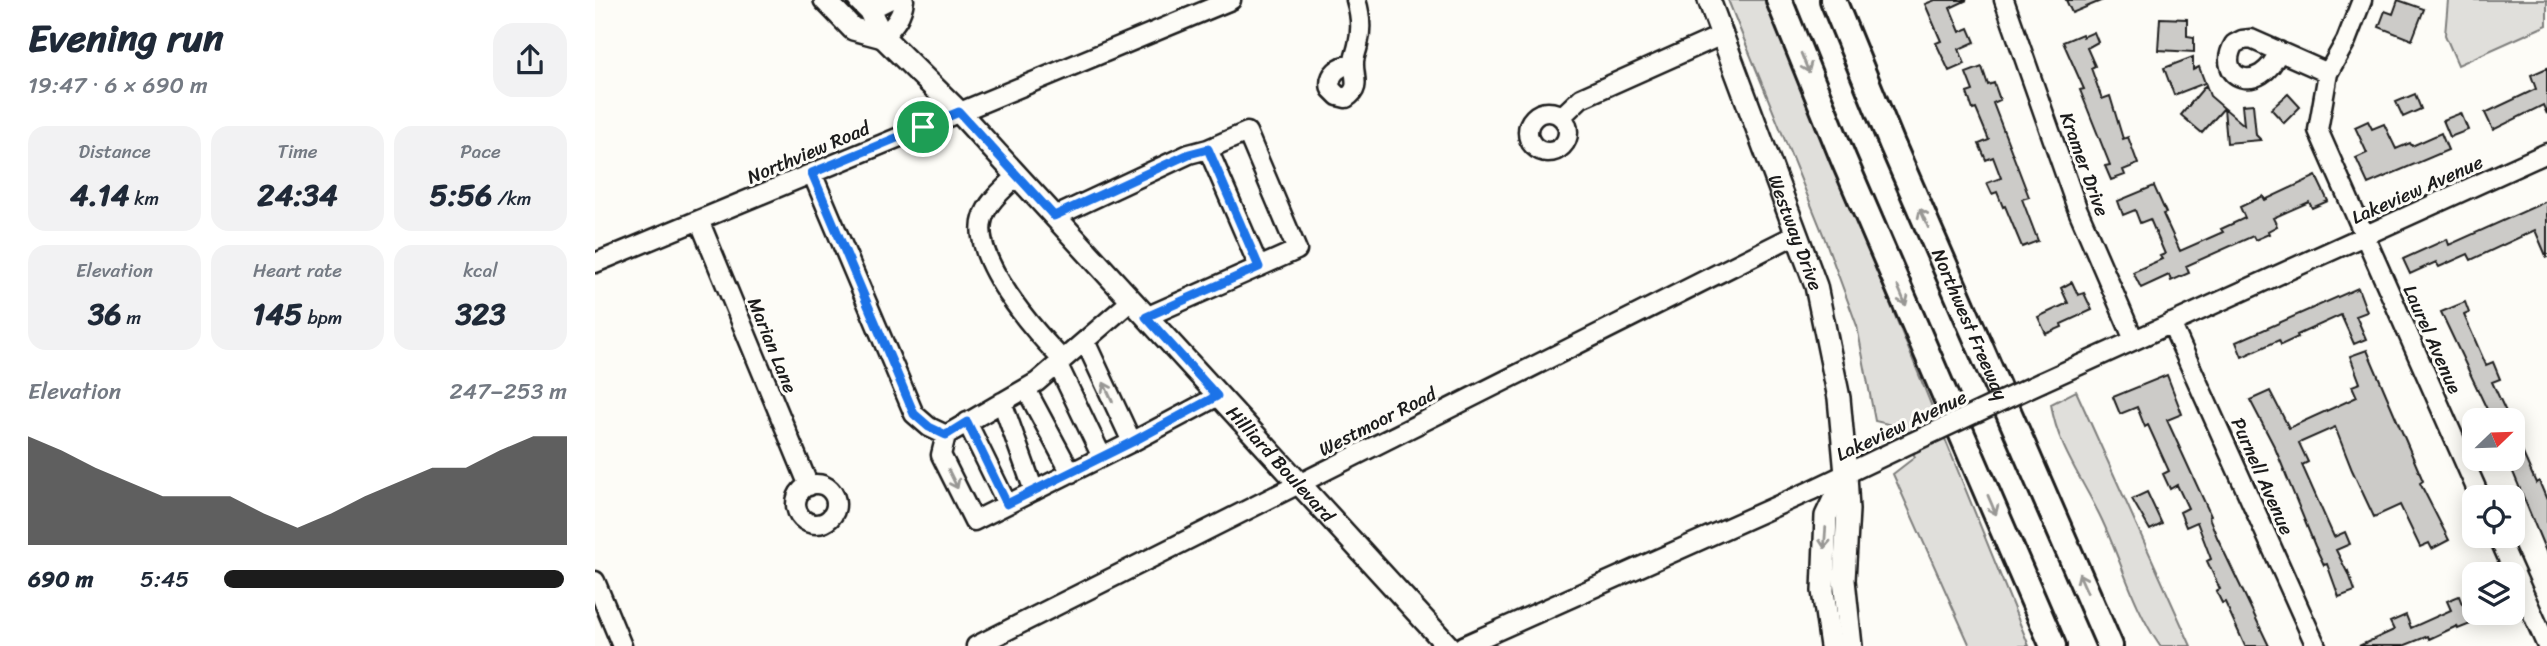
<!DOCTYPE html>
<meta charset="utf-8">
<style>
body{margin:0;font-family:Sriracha,sans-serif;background:#f2f2f3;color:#1f2937;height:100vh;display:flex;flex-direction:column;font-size:26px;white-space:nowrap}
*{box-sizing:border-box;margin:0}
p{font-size:23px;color:#747a83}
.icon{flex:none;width:38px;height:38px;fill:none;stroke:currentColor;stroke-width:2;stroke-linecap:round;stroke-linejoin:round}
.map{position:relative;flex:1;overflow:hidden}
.panel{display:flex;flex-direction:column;background:#fff;width:595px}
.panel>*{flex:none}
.needle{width:46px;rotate:67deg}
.tools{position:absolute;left:1867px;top:408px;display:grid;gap:14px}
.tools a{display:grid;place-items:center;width:63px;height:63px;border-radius:14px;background:#fff;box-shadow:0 4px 18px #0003;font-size:35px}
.pin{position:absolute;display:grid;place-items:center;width:60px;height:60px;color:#fff;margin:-30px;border:4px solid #fff;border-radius:50%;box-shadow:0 2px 7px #0007}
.round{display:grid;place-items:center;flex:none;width:74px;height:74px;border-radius:21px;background:#f2f2f3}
.overview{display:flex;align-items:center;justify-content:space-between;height:119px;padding:0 28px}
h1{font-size:38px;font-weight:700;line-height:52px}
.metrics{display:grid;grid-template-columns:repeat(3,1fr);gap:10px;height:119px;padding:7px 28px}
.metrics div{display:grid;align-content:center;border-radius:18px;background:#f2f2f3;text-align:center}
.metrics b{font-size:30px;font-weight:700}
.metrics small{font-size:19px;font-weight:400}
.metrics p{font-size:19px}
.chart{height:196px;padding:14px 28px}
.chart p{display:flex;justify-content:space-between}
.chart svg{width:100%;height:126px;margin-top:7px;fill:#1c1c1c;opacity:.7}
ul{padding:0 28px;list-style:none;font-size:23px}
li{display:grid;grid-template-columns:112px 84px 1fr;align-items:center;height:52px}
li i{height:18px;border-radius:9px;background:#1c1c1c}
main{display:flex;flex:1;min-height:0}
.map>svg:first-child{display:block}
</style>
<main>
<section class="panel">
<div class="overview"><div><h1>Evening run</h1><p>19:47 · 6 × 690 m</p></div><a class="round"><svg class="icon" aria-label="share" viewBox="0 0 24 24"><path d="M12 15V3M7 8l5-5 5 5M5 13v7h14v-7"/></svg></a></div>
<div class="metrics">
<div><p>Distance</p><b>4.14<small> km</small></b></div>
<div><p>Time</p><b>24:34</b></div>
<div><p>Pace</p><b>5:56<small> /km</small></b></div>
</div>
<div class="metrics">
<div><p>Elevation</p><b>36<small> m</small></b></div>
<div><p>Heart rate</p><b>145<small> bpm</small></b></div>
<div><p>kcal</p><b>323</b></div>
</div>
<div class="chart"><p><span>Elevation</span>247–253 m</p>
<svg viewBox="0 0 160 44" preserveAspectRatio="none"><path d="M0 44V6L10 11L20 17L30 22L40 27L50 27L60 27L70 33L80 38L90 33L100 27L110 22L120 17L130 17L140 11L150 6L160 6V44z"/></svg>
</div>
<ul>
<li><b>690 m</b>5:45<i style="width:99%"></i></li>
</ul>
</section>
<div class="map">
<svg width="1952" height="646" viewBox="0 0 1952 646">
<rect width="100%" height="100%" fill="#fdfcf7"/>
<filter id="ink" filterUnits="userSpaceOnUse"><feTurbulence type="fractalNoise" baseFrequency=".0143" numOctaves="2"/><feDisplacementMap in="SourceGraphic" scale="14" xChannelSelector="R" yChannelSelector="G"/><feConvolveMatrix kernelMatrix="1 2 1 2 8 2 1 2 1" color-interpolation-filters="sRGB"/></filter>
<g filter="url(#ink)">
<path fill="#e0dfdb" stroke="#7e7e7c" stroke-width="2" d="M1133 0H1172L1434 646H1375L1298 474 1320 457 1306 427 1280 421 1262 326 1228 234Z
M1853 0H1952V25L1863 65 1850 35Z
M1481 391 1491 413 1596 646H1565C1538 607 1526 560 1506 518 1488 480 1462 446 1456 404Z"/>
<path fill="#cccbc8" stroke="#1c1c1c" stroke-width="2" d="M1340 0H1372L1355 8 1365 32 1374 28 1380 42 1364 49 1370 64 1354 71 1341 43 1346 41 1330 4Z
M1471 0H1508L1477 13Z
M1803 0 1829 9 1817 40 1784 27 1790 11 1798 14Z
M1565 18 1592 19V36L1599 37V52L1563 50Z
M1499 32 1503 42 1492 48 1500 66 1496 68 1507 99 1515 96 1528 139 1533 137 1543 164 1528 170 1530 175 1516 180 1510 166 1515 165 1485 90 1489 89 1468 42 1487 34 1488 37Z
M1598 57V70L1604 67 1610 83 1579 95 1569 68Z
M1387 67 1393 85 1399 83 1405 100 1398 103 1434 197 1427 199 1443 241 1427 247 1410 206 1408 207 1402 192 1397 194 1392 183 1406 178 1398 157 1391 160 1384 144 1394 140 1381 109 1378 110 1372 93 1378 91 1371 73Z
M1952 68V114L1948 105 1898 130 1890 113 1941 89 1936 75Z
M1611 85 1615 96 1629 108 1607 133 1586 115Z
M1693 94 1705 107 1689 123 1676 109Z
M1820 94 1826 109 1808 117 1801 102Z
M1658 104 1661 135 1666 140 1632 143 1629 108 1649 125 1647 105Z
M1866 113 1873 130 1855 137 1848 120Z
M1773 121 1777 129 1789 124 1801 149 1815 143 1817 146 1846 133 1853 150 1773 184 1761 158 1772 153 1760 127Z
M1721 176 1733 201 1717 208 1714 202 1678 218 1682 226 1673 231 1674 234 1660 240 1658 236 1591 266 1594 273 1576 281 1574 275 1546 288 1538 272 1567 259 1565 256 1570 254 1555 219 1545 223 1540 210 1528 215 1523 201 1559 186 1571 213 1568 214 1585 251 1628 232 1626 229 1650 218 1645 207 1668 196 1670 200Z
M1952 201V258L1940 230 1876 260 1873 254 1844 267 1841 262 1815 274 1808 259 1852 239 1854 245Z
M1477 282 1483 295 1489 293 1497 310 1466 324 1467 327 1451 334 1443 317 1473 303 1466 288Z
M1763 288 1772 312 1761 316 1771 339 1759 344 1746 315 1702 335 1703 337 1686 345 1684 340 1647 357 1641 342Z
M1870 302 1874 313 1869 315 1891 365 1898 362 1905 379 1897 382 1913 416 1905 420H1897L1846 312Z
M1772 350 1828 481 1825 483 1854 540 1837 549 1834 543 1825 547 1805 505 1779 517 1757 470 1740 427 1704 443 1713 462 1707 465 1739 537 1750 532 1755 544 1741 550 1752 572 1753 571 1760 591 1744 597 1732 564 1729 565 1720 546 1680 448 1655 400 1675 391 1694 428 1762 397 1757 386 1765 383 1755 356Z
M1572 375 1587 414 1572 420 1616 516 1614 517 1622 537 1674 646H1650L1630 602 1627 603 1621 591 1625 589 1612 561 1616 559 1602 522 1591 527 1585 512 1593 508 1582 485 1575 489 1568 474 1574 471 1553 425 1550 427 1542 407 1525 414 1518 397Z
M1918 431 1941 483 1944 481 1952 500V554L1913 460 1918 458Z
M1552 492 1567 524 1555 530 1537 499Z
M1864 596 1867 604 1874 601 1878 612 1903 613 1863 629 1862 626 1834 639 1833 636 1808 646H1764L1799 630 1795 622 1811 615 1816 628 1856 610 1852 601Z"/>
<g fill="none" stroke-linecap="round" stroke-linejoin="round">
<g stroke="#1c1c1c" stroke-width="23">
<path id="minor" d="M1409 0 1482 208 1539 340
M1767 0 1751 41 1733 73 1723 130 1885 497
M274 10 294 0
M288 37C299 25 307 17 309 0
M1684 51C1665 97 1619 78 1639 44L1647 40 1656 39 1733 73
M759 64C745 65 732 74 736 89L743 96 751 98C767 88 758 77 759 62 759 57 762 51 763 45 767 29 766 16 761 0
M933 132a20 20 0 1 1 40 0a20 20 0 1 1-40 0Z
M966 117 986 98 1127 35
M217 173 319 414 334 427 351 435 442 382 536 301
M422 176C410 188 393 201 388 218 375 257 441 334 468 360
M459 217 594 154 613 149
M104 220 214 486
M0 263 636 0
M551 317 702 250 652 132 613 149 664 267
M1576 323 1721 646
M490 341 537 442
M463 365 507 457
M1447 382 1952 153
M431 389 476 473
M407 402 439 491
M372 422 412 504
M351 435 346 455 379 521 537 442 623 396
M201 504a20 20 0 1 1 40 0a20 20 0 1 1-40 0Z
M1903 536 1952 646
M0 581 27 646
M381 646 1202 234
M868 646 1215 491 1318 442"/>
</g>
<g stroke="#1c1c1c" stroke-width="26">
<g id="major">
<path d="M230 0 258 29 288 37"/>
<path id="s1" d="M264 0 274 10 288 37 364 112 853 646"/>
<path id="s2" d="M1114 0 1221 286 1244 398 1251 474 1253 510 1249 580 1256 646"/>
<path d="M1236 646 1228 591 1231 516 1251 474"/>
</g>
</g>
<g stroke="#1c1c1c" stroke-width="30">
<g id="highway">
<path d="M1184 0 1248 158 1458 646"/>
<path id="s3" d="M1238 0 1297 144 1515 646"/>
</g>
</g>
<use href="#minor" stroke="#fdfcf7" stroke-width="18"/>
<use href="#major" stroke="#fdfcf7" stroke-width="21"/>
<use href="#highway" stroke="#fdfcf7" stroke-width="24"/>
<g stroke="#1c1c1c" stroke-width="23" stroke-linecap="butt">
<path id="minor-bridge" d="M1318 442 1447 382"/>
</g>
<use href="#minor-bridge" stroke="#fdfcf7" stroke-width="18"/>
</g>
<defs><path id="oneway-shaft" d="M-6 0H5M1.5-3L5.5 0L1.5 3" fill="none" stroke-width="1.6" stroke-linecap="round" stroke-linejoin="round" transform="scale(1.75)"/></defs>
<g stroke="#989794">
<use href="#oneway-shaft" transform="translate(1210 63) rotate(68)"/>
<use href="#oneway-shaft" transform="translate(1329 218) rotate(-114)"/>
<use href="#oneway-shaft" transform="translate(1307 296) rotate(67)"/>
<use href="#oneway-shaft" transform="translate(513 392) rotate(-115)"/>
<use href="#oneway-shaft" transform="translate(358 479) rotate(64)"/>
<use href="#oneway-shaft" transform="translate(1397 505) rotate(67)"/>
<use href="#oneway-shaft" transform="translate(1230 538) rotate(94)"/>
<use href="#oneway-shaft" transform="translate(1488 583) rotate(-114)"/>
</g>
</g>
<g fill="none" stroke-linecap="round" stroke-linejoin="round" filter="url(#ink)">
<g stroke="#fff" stroke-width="14">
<path id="route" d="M364 112 459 216 594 154 613 149 664 267 551 317 622 396 537 442 412 504 372 422 351 435 334 427 319 414 217 173Z"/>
</g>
<use href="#route" stroke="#1a73e8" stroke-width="9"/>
</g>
<g text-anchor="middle" stroke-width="6" stroke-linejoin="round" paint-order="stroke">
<g font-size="19" fill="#1c1c1c" stroke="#fdfcf7">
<text transform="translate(213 152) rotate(-23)" y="7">Northview Road</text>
<text transform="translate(1490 164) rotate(70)" y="7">Kramer Drive</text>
<text transform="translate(1822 189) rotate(-24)" y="7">Lakeview Avenue</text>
<text dy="7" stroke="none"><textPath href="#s2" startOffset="248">Westway Drive</textPath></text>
<text dy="7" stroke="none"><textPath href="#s3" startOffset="352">Northwest Freeway</textPath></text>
<text transform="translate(1838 339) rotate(66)" y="7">Laurel Avenue</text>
<text transform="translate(178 345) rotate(68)" y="7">Marian Lane</text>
<text transform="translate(782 421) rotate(-27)" y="7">Westmoor Road</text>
<text transform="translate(1306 425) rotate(-25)" y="7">Lakeview Avenue</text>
<text dy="7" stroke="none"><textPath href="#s1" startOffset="628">Hilliard Boulevard</textPath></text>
<text transform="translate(1668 476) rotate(66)" y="7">Purnell Avenue</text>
</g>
</g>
</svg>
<div class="tools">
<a><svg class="needle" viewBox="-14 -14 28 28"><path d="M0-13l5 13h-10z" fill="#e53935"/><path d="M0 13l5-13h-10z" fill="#747a83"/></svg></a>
<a><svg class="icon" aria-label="locate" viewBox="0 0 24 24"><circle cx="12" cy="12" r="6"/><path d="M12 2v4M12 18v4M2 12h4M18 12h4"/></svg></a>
<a><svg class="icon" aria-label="layers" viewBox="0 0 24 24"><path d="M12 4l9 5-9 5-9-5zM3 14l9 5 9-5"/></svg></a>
</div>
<div class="pin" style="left:328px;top:127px;background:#1e9e55"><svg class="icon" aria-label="arrive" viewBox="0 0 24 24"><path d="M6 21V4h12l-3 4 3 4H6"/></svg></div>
</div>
</main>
